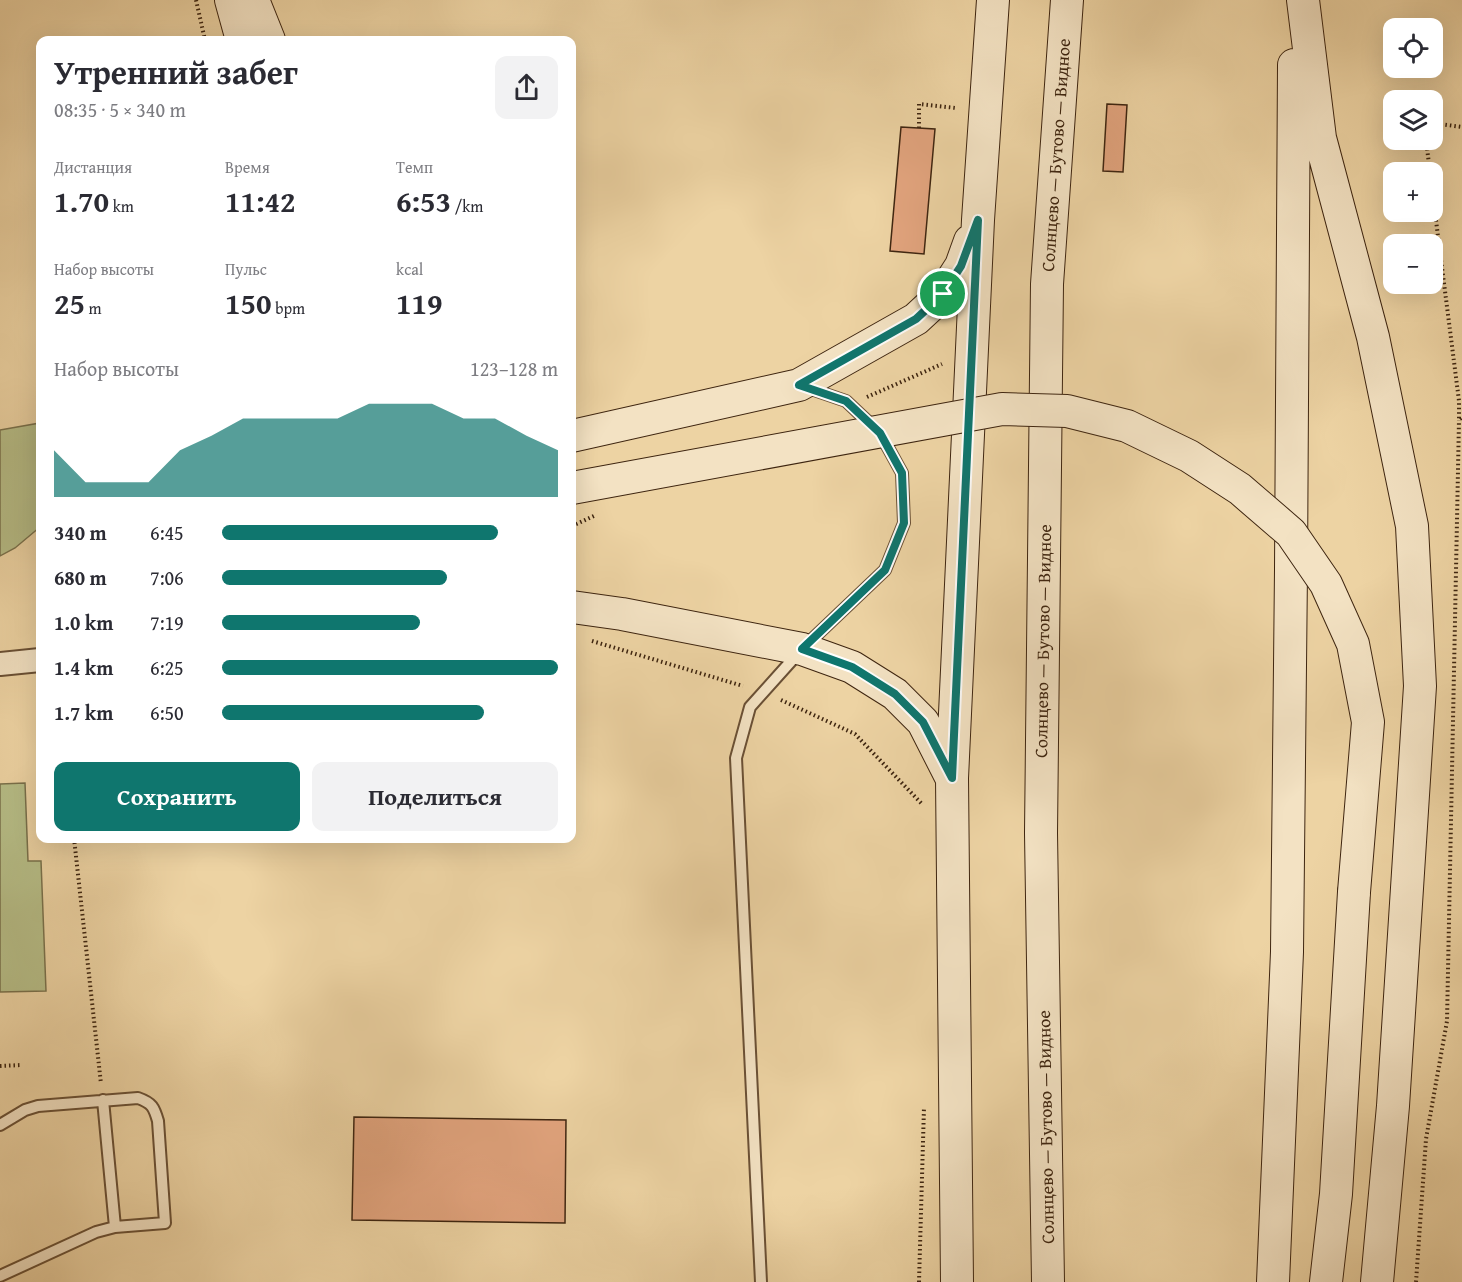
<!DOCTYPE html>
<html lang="ru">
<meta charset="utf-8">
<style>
body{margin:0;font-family:"Gentium Book Plus",serif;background:#f2f2f3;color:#2b2b33;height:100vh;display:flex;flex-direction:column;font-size:22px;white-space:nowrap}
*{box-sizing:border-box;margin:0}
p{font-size:20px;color:#7c7c81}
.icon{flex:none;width:33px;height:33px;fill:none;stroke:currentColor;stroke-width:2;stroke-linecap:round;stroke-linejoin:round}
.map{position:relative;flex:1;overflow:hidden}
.details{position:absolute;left:36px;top:36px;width:540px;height:807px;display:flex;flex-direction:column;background:#fff;border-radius:12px;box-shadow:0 6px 24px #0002}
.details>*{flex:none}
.tools{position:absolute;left:1383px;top:18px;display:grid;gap:12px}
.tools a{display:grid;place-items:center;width:60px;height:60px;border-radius:12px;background:#fff;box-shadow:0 6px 24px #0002;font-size:30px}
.pin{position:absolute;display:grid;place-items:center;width:51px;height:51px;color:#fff;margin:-26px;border:3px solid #fff;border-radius:50%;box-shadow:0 2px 6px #0007}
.round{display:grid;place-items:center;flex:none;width:63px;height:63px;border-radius:12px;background:#f2f2f3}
.overview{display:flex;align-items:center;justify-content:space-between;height:102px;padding:0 18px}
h1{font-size:33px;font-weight:600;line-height:45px}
.stats{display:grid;grid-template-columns:repeat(3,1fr);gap:9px;height:102px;padding:6px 18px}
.stats div{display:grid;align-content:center}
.stats b{font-size:30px;font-weight:600}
.stats small{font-size:16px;font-weight:400}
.stats p{font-size:16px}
.chart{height:168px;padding:12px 18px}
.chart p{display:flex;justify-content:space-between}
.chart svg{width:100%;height:108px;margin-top:6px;fill:#0f766e;opacity:.7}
.button{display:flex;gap:12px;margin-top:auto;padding:12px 18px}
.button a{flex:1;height:69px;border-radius:12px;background:#0f766e;color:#fff;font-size:24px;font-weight:600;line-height:69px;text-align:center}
.button a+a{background:#f2f2f3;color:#2b2b33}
ul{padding:0 18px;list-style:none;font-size:20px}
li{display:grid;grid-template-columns:96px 72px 1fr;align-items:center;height:45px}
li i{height:15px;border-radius:8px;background:#0f766e}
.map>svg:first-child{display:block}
</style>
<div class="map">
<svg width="1462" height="1282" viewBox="0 0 1462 1282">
<rect width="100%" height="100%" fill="#edd3a3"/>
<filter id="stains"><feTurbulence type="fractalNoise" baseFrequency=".00333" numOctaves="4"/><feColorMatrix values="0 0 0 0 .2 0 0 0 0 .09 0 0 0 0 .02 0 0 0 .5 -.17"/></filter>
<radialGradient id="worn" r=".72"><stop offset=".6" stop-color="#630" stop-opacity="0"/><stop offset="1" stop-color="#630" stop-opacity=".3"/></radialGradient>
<path fill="#b6bd87" stroke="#7a714c" stroke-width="1.5" d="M40 423V527L15 548 0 556V430Z
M25 783 28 861H41L46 991 0 992V784Z"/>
<path fill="#e2a47e" stroke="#3e2510" stroke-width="1.5" d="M1107 104 1127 105 1123 172 1103 171Z
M901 127 935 129 924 254 890 251Z
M354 1117 566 1120 565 1223 352 1220Z"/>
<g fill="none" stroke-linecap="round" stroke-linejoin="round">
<g stroke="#6a5035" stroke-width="14">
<path id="lane" d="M103 1100 115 1227
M0 1125 25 1110 38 1106 138 1098C152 1103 154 1107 158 1121L165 1223 115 1227 96 1232 0 1276
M761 1282 736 758 750 707 802 649 885 570 904 523 902 473 880 433 846 401 808 388"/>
</g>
<g stroke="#6a5035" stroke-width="26">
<path id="street" d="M0 664 40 660"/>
</g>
<g stroke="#3e2510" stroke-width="34">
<path id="secondary" d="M231 0 242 40
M253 0 269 40
M1303 0 1320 138 1373 337 1412 526 1420 686 1393 1106 1377 1282
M572 436 799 385 916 319 943 294 961 266 970 241
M572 607 622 614 802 649 852 667 895 694 923 722 951 777
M957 1282 952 778 978 220 993 0
M1048 1282 1041 833 1047 284 1067 0
M1273 1282 1287 952 1291 570 1294 65
M1326 1282 1336 1194 1354 892"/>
</g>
<path stroke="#3e2510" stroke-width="4" stroke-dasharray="1.5 3" stroke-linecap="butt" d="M196 0 205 40
M1432 123 1462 127
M919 128V104L956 108
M1426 140 1430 172
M1432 189 1459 401V420L1462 417
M867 397 942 364
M572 526 596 515
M592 641 743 686
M781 700 855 734 922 804
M74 838 101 1084
M0 1066 22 1065
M919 1282 924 1107
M1416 1282 1426 1139 1447 1021 1459 420"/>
<use href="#lane" stroke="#f3e2c3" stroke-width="10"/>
<use href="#street" stroke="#f3e2c3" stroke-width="22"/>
<use href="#secondary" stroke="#f3e2c3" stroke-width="32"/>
<g stroke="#3e2510" stroke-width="34" stroke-linecap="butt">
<path id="secondary-bridge" d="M572 488 1002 409 1067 411 1127 426 1189 456 1240 489 1291 533 1326 584 1353 644 1368 722 1354 892"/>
</g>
<use href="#secondary-bridge" stroke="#f3e2c3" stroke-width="32"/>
</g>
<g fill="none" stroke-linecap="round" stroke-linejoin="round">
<g stroke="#fff" stroke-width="12">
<path id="route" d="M978 220 952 778 923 722 895 694 852 667 802 649 885 570 904 523 902 473 880 433 846 401 799 385 916 319 943 294 961 266Z"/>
</g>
<use href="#route" stroke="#0f766e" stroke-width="8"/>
</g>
<g text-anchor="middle" stroke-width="6" stroke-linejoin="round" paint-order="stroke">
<g font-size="18" fill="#3e2510" stroke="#f3e2c3">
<text transform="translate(1056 155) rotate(-86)" y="6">Солнцево — Бутово — Видное</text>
<text transform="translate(1043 641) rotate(-89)" y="6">Солнцево — Бутово — Видное</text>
<text transform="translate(1046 1127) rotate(-91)" y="6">Солнцево — Бутово — Видное</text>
</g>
</g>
<rect width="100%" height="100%" filter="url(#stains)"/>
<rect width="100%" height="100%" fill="url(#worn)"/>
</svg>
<div class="tools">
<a><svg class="icon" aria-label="locate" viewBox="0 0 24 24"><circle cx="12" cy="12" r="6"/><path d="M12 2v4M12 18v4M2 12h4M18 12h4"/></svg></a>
<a><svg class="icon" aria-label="layers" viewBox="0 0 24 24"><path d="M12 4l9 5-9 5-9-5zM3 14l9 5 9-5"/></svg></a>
<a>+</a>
<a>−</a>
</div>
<div class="pin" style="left:943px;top:294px;background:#1e9e55"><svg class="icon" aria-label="arrive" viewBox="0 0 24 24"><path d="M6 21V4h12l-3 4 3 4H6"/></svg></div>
<section class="details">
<div class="overview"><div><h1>Утренний забег</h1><p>08:35 · 5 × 340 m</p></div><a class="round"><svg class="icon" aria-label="share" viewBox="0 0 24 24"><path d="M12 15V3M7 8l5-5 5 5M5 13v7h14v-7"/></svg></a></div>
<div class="stats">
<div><p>Дистанция</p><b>1.70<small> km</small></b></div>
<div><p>Время</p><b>11:42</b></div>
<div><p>Темп</p><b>6:53<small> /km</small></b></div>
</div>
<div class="stats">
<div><p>Набор высоты</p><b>25<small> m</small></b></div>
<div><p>Пульс</p><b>150<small> bpm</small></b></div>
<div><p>kcal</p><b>119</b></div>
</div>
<div class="chart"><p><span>Набор высоты</span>123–128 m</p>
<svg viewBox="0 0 160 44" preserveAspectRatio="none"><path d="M0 44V25L10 38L20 38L30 38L40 25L50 19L60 12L70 12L80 12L90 12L100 6L110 6L120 6L130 12L140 12L150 19L160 25V44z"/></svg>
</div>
<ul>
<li><b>340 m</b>6:45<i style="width:82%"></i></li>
<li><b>680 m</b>7:06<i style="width:67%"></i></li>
<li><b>1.0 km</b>7:19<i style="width:59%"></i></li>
<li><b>1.4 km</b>6:25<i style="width:100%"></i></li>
<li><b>1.7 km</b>6:50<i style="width:78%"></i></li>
</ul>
<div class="button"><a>Сохранить</a><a>Поделиться</a></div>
</section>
</div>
